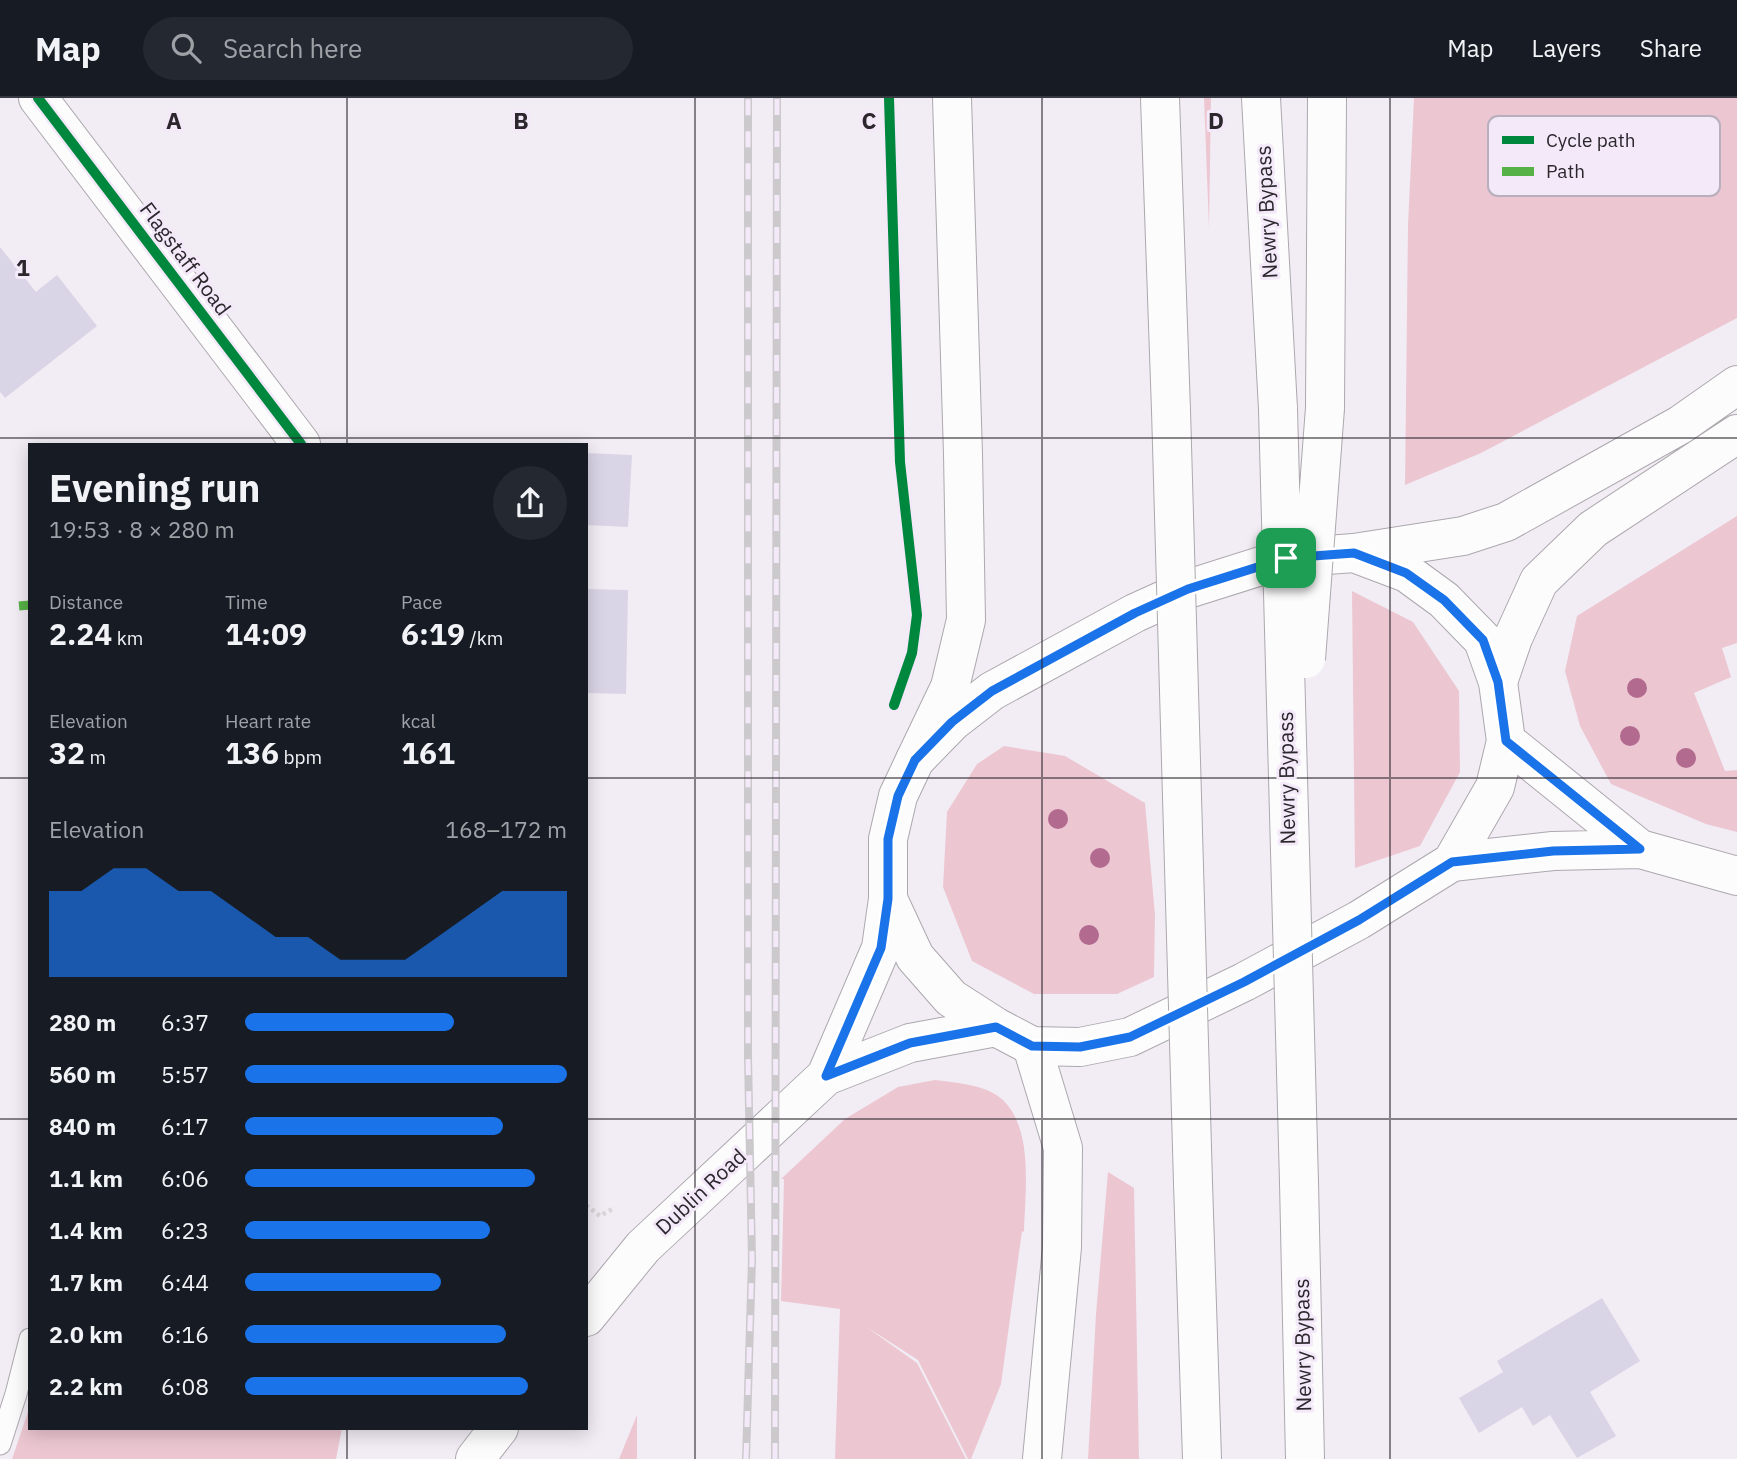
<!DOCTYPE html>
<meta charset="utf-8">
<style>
body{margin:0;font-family:"IBM Plex Sans",sans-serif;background:#242831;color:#f1f3f6;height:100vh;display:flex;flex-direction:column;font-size:26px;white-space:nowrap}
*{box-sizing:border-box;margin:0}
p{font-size:23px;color:#9ea1a6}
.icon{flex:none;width:38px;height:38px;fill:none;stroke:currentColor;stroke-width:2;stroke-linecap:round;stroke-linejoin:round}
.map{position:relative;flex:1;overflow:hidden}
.panel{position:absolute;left:28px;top:345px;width:560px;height:987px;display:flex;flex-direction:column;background:#171b24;border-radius:0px;box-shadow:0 4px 18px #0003}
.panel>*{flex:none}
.pin{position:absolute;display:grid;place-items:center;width:60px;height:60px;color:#fff;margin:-30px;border-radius:14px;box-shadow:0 4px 10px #0006}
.round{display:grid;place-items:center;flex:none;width:74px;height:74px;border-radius:37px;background:#242831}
.summary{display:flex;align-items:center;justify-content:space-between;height:119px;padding:0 21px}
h1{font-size:38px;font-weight:700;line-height:52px}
.stats{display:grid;grid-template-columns:repeat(3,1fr);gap:10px;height:119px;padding:7px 21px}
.stats div{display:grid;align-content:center}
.stats b{font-size:30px;font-weight:700}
.stats small{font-size:19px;font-weight:400}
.stats p{font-size:19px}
.chart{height:196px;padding:14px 21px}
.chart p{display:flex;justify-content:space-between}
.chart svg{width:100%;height:126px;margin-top:7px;fill:#1a73e8;opacity:.7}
ul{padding:0 21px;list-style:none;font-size:23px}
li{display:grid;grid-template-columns:112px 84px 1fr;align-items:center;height:52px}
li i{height:18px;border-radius:9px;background:#1a73e8}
header{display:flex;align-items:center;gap:42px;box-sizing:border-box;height:98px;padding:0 35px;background:#171b24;border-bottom:2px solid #363941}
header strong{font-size:33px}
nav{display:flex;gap:38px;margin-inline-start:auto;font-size:24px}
.search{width:490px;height:63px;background:#242831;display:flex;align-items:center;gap:18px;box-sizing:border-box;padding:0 24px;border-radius:38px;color:#9ea1a6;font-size:26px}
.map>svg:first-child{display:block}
</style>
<header>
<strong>Map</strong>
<div class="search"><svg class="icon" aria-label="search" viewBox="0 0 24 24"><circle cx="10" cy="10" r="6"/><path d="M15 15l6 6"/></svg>Search here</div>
<nav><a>Map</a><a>Layers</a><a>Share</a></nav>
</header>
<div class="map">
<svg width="1737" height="1361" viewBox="0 0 1737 1361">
<rect width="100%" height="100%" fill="#f2ecf4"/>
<path fill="#ecc7d2" d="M1204 0H1211L1209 130Z
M1414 0H1737V220L1481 355 1405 387 1408 127Z
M1737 418V545L1722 550 1731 579 1694 595 1725 673 1737 672V734L1706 726 1611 686 1580 628 1565 573 1577 518Z
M1352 493 1413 524 1459 593 1460 674 1420 748 1355 770Z
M1004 648 1065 658 1145 705 1155 817 1154 879 1117 896H1034L972 863 943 789 947 714 977 666Z
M935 982C956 985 986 986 1003 1002 1034 1032 1025 1094 1024 1134L1022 1133 1001 1286 971 1361H968L918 1262 865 1228 917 1265 966 1361H835L840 1211 781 1203 784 1081H781L845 1021 898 989Z
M1108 1074 1134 1090 1139 1361H1088L1096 1216Z
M30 1308V1330H342L336 1361H12Z
M637 1317V1361H619Z"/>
<path fill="#dad5e6" d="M0 149 36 194 57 177 97 228 5 300 0 294Z
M586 355 632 357 628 429 586 427Z
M586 491 628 492 626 596 586 595Z
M1602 1200 1640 1263 1590 1294 1616 1338 1577 1360 1550 1317 1533 1328 1522 1309 1479 1335 1459 1300 1503 1274 1497 1263Z"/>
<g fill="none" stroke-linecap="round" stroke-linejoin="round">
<g stroke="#aca8ae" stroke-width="23">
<path id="service" d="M0 1346 16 1296 30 1241"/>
</g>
<g stroke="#aca8ae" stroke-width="40">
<path id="tertiary" d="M38 0 301 346"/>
</g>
<g stroke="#aca8ae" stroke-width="40">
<path id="secondary" d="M1506 643 1640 751
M1452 764 1553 753 1640 751 1737 778"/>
</g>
<g stroke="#aca8ae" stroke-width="40">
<path id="primary" d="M1354 455 1407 475 1444 502 1483 542 1498 584 1506 643 1495 689 1452 764 1359 822 1244 884 1130 939 1080 949 1032 948 996 929 951 900 915 859 888 801V741L898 698 915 662 952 624 992 593 1135 515 1188 491 1286 460Z
M826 978 881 850 888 801
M586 1219 643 1149 826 978 910 945 996 929
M475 1361 499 1330"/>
</g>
<g stroke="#aca8ae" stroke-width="40">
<path id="trunk" d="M1160 0 1171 312
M1261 0 1278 311
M1325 310 1327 0
M1354 455 1463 438 1506 424 1680 327 1737 287
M1498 584 1513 540 1539 483 1593 431 1737 336
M915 662 950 589 966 522 963 356 952 0
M1032 948 1063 1050 1062 1149 1042 1361
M1299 1084 1305 1361
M1193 1085 1202 1361"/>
</g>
<path stroke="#d8d6d8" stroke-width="4.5" stroke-dasharray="3.5 3.5" stroke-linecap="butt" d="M586 1107 600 1118 614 1110"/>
<use href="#service" stroke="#fdfcfd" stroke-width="21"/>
<use href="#tertiary" stroke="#fdfcfd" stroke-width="38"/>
<use href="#secondary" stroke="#fdfcfd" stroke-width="38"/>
<use href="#primary" stroke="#fdfcfd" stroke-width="38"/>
<use href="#trunk" stroke="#fdfcfd" stroke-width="38"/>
<g stroke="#cbc9cc" stroke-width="8">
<path id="rail" d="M746 1361 752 1161 748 959V0
M775 1361 777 0"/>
</g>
<use href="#rail" stroke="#f3e9f8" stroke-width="5" stroke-dasharray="16" stroke-linecap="butt"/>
<g stroke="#aca8ae" stroke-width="40" stroke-linecap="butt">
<path id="trunk-bridge" d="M1278 311 1299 1084
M1171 312 1193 1085
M1306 561 1325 310"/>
</g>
<use href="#trunk-bridge" stroke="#fdfcfd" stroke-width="38"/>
<path stroke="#56b246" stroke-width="9" stroke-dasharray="18 9" stroke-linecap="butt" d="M19 508 30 507"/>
<g stroke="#f3e9f8" stroke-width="15">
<path id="cycleway" d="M38 0 301 346
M889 0 900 364 917 517 912 555 894 607"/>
</g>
<use href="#cycleway" stroke="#00873e" stroke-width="10"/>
</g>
<g fill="#b26a8f">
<circle cx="1637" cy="590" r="10"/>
<circle cx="1630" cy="638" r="10"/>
<circle cx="1686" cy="660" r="10"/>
<circle cx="1058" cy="721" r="10"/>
<circle cx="1100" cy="760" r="10"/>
<circle cx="1089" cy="837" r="10"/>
</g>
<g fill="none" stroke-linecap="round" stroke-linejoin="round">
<g stroke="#fff" stroke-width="14">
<path id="route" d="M1354 455 1406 475 1444 502 1483 542 1498 584 1506 643 1640 751 1553 753 1452 764 1359 822 1244 884 1130 939 1080 949 1032 948 996 929 910 945 826 978 881 850 888 801V741L898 698 915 662 952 624 992 593 1135 515 1188 491 1286 460Z"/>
</g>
<use href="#route" stroke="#1a73e8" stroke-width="9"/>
</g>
<path fill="none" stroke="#2b272d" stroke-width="2" stroke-opacity="0.55" d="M347 0V346M695 0V1361M1042 0V1361M1390 0V1361M0 340H1737M0 680H30M586 680H1737M0 1021H30M586 1021H1737M347 1330V1361"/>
<g text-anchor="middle" stroke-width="6" stroke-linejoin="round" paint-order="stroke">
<g font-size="21" fill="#2b272d" stroke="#f3e9f8">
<text transform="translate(1267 114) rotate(-93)" y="7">Newry Bypass</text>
<text transform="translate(185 161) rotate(53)" y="7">Flagstaff Road</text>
<text transform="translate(1287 680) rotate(-91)" y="7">Newry Bypass</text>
<text transform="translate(701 1094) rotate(-43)" y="7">Dublin Road</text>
<text transform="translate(1303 1247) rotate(-91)" y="7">Newry Bypass</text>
</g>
</g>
<rect x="1488" y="18" width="232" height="80" rx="10" fill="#f3e9f8" stroke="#b7afbb" stroke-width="2"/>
<rect x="1502" y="38" width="32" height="8" fill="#00873e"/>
<rect x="1502" y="69" width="32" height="9" fill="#56b246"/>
<g font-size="19" fill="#2b272d">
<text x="1546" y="49">Cycle path</text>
<text x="1546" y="80">Path</text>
</g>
<g font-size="23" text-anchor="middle" font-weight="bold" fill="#2b272d" stroke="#f3e9f8" stroke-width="6" stroke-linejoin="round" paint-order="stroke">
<text x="174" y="31">A</text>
<text x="521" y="31">B</text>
<text x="869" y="31">C</text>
<text x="1216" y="31">D</text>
<text x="23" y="178">1</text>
</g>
</svg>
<div class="pin" style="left:1286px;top:460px;background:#1e9e55"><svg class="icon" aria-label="arrive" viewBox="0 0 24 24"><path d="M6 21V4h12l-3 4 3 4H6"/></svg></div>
<section class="panel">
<div class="summary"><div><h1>Evening run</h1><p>19:53 · 8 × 280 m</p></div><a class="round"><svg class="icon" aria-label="share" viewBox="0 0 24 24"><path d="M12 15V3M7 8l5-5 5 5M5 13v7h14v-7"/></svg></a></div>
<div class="stats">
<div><p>Distance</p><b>2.24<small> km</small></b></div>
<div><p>Time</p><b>14:09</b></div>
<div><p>Pace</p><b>6:19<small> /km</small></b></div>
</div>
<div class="stats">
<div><p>Elevation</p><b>32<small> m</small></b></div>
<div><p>Heart rate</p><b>136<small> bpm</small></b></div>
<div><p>kcal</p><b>161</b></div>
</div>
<div class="chart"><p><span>Elevation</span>168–172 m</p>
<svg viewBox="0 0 160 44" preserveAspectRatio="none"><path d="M0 44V14L10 14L20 6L30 6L40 14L50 14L60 22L70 30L80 30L90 38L100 38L110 38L120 30L130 22L140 14L150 14L160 14V44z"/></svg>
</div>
<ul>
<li><b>280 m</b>6:37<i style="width:65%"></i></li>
<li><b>560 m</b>5:57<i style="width:100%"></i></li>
<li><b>840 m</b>6:17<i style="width:80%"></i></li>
<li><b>1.1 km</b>6:06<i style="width:90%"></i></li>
<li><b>1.4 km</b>6:23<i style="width:76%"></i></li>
<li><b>1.7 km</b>6:44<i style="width:61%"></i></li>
<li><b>2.0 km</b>6:16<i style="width:81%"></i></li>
<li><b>2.2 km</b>6:08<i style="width:88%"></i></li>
</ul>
</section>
</div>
